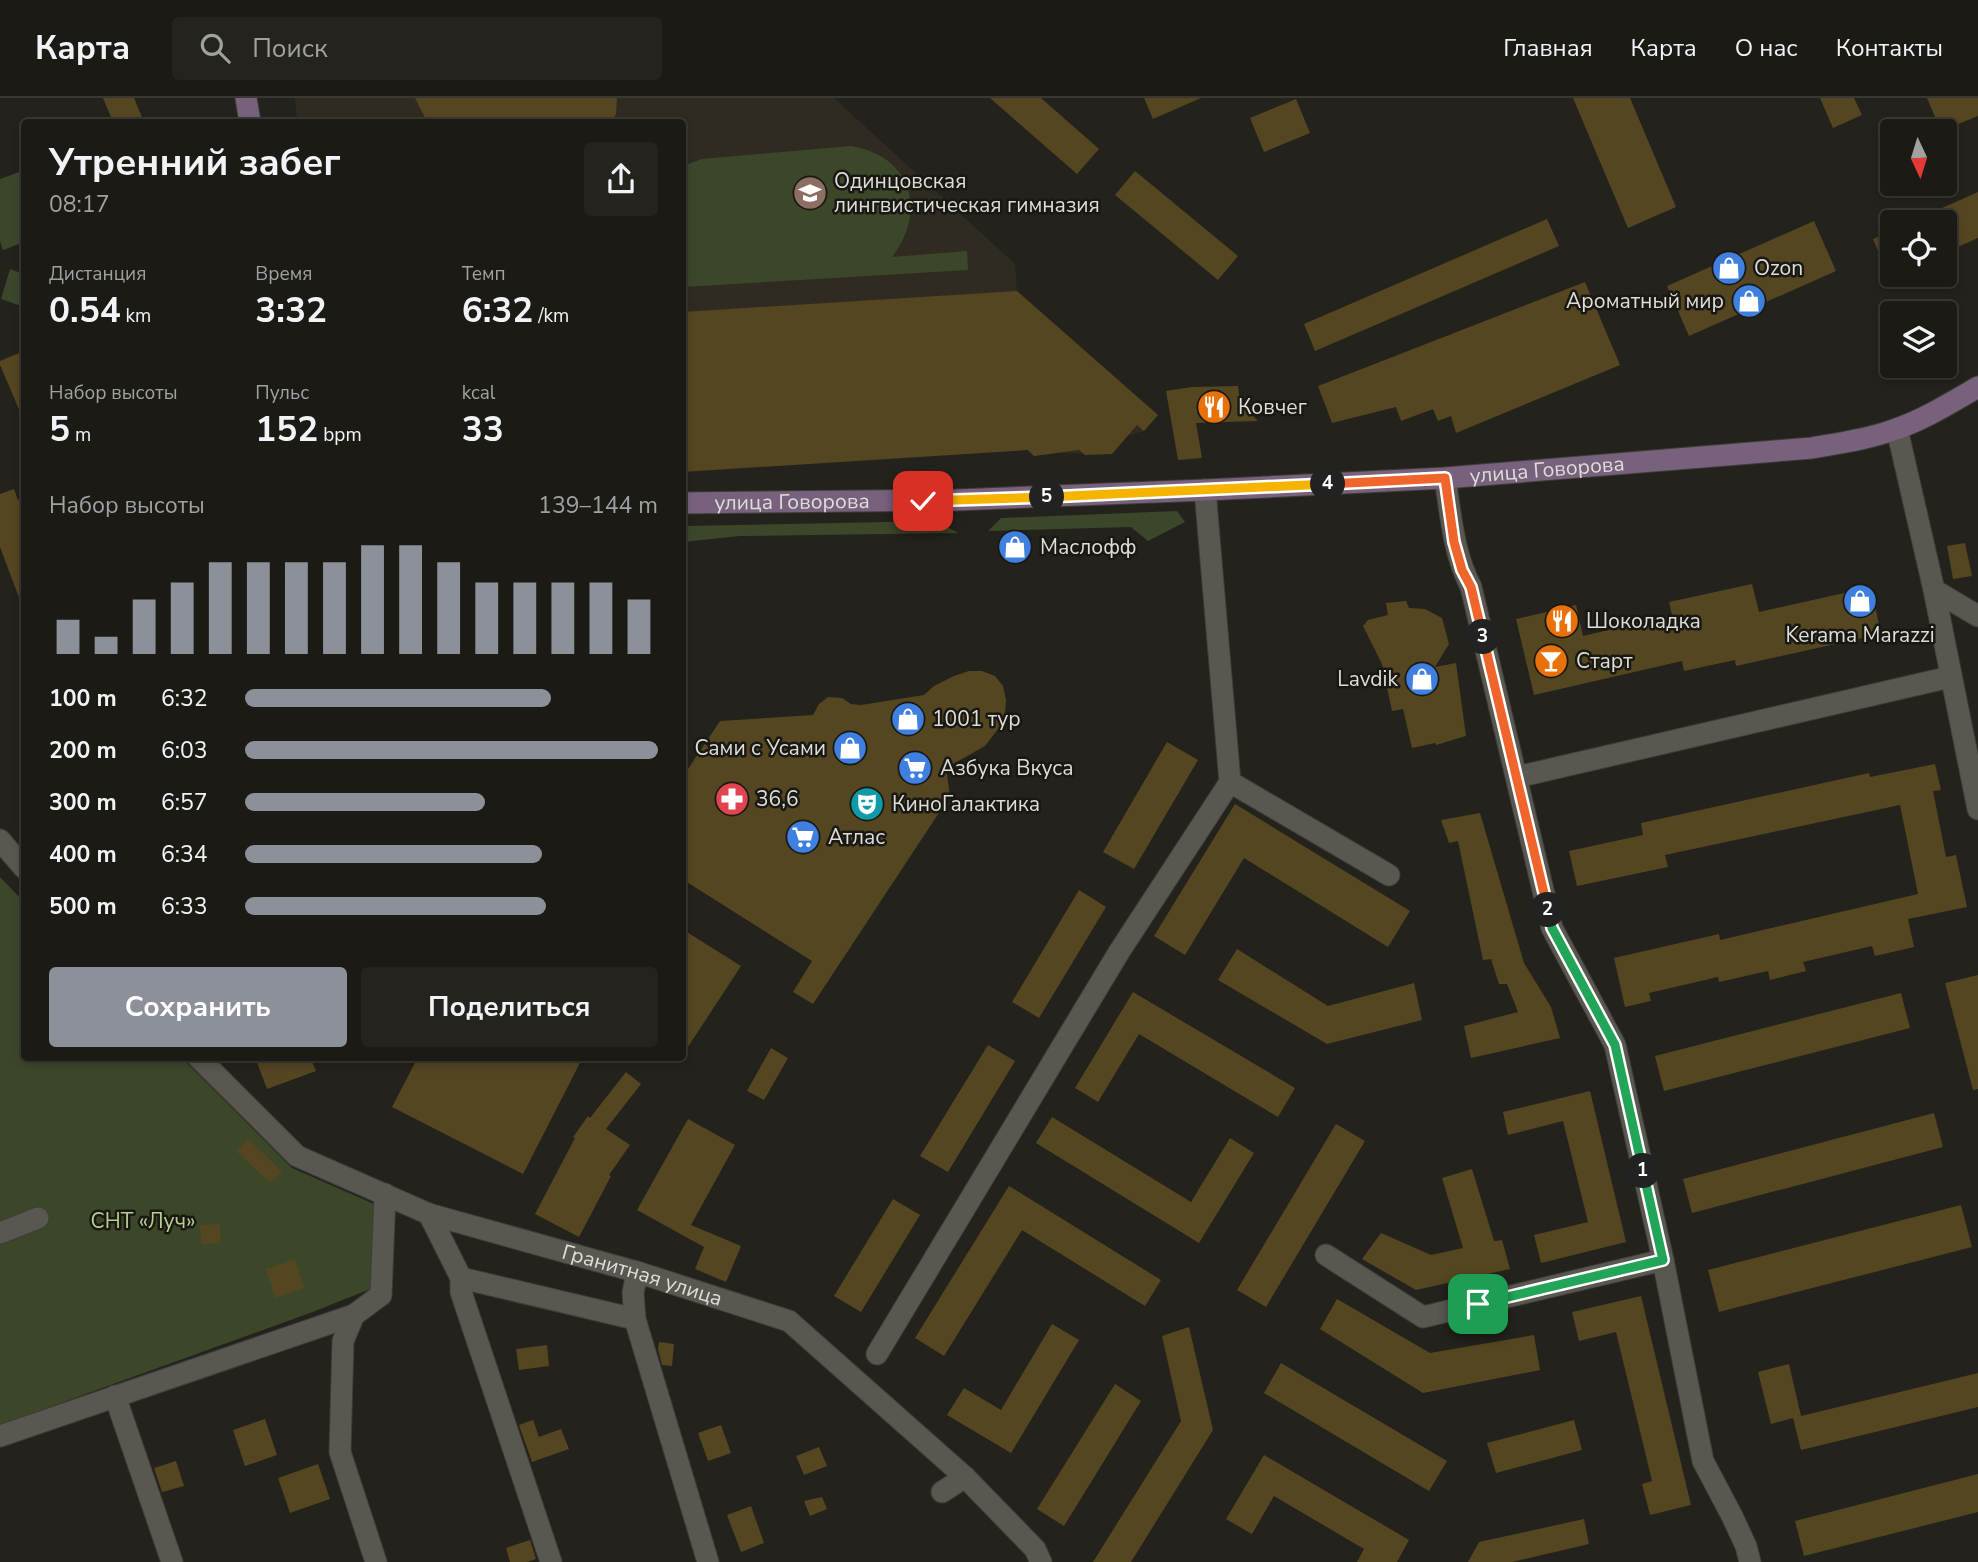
<!DOCTYPE html>
<html lang="ru">
<meta charset="utf-8">
<style>
body{margin:0;font-family:"Nunito Sans",sans-serif;background:#24231e;color:#f1f3f6;height:100vh;display:flex;flex-direction:column;font-size:26px;white-space:nowrap}
*{box-sizing:border-box;margin:0}
p{font-size:23px;color:#a0a1a0}
.icon{flex:none;width:38px;height:38px;fill:none;stroke:currentColor;stroke-width:2;stroke-linecap:round;stroke-linejoin:round}
.map{position:relative;flex:1;overflow:hidden}
.panel{position:absolute;left:21px;top:21px;width:665px;height:942px;display:flex;flex-direction:column;background:#1b1a15;border-radius:7px;box-shadow:0 4px 10px #0003,0 0 0 2px #393834}
.panel>*{flex:none}
.needle{width:46px;rotate:176deg}
.tools{position:absolute;left:1880px;top:21px;display:grid;gap:14px}
.tools a{display:grid;place-items:center;width:77px;height:77px;border-radius:7px;background:#1b1a15;box-shadow:0 4px 10px #0003,0 0 0 2px #393834;font-size:35px}
.pin{position:absolute;display:grid;place-items:center;width:60px;height:60px;color:#fff;margin:-30px;border-radius:14px;box-shadow:0 4px 10px #0006}
.km{position:absolute;width:35px;height:35px;margin:-18px;border-radius:50%;background:#222;color:#fff;font-size:19px;line-height:35px;text-align:center}
.round{display:grid;place-items:center;flex:none;width:74px;height:74px;border-radius:7px;background:#24231e}
.summary{display:flex;align-items:center;justify-content:space-between;height:119px;padding:0 28px}
h1{font-size:38px;font-weight:700;line-height:52px}
.metrics{display:grid;grid-template-columns:repeat(3,1fr);gap:10px;height:119px;padding:7px 28px}
.metrics div{display:grid;align-content:center}
.metrics b{font-size:35px;font-weight:700}
.metrics small{font-size:19px;font-weight:400}
.metrics p{font-size:19px}
.chart{height:196px;padding:14px 28px}
.chart p{display:flex;justify-content:space-between}
.chart svg{width:100%;height:126px;margin-top:7px;stroke:#8c9099;stroke-width:6}
.cta{display:flex;gap:14px;margin-top:auto;padding:14px 28px}
.cta a{flex:1;height:80px;border-radius:7px;background:#8c9099;color:#fff;font-size:28px;font-weight:700;line-height:80px;text-align:center}
.cta a+a{background:#24231e;color:#f1f3f6}
ul{padding:0 28px;list-style:none;font-size:23px}
li{display:grid;grid-template-columns:112px 84px 1fr;align-items:center;height:52px}
li i{height:18px;border-radius:9px;background:#8c9099}
header{display:flex;align-items:center;gap:42px;box-sizing:border-box;height:98px;padding:0 35px;background:#1b1a15;border-bottom:2px solid #393834}
header strong{font-size:33px}
nav{display:flex;gap:38px;margin-inline-start:auto;font-size:24px}
.search{width:490px;height:63px;background:#24231e;display:flex;align-items:center;gap:18px;box-sizing:border-box;padding:0 24px;border-radius:7px;color:#a0a1a0;font-size:26px}
.map>svg:first-child{display:block}
</style>
<header>
<strong>Карта</strong>
<div class="search"><svg class="icon" aria-label="search" viewBox="0 0 24 24"><circle cx="10" cy="10" r="6"/><path d="M15 15l6 6"/></svg>Поиск</div>
<nav><a>Главная</a><a>Карта</a><a>О нас</a><a>Контакты</a></nav>
</header>
<div class="map">
<svg width="1978" height="1464" viewBox="0 0 1978 1464">
<rect width="100%" height="100%" fill="#24221c"/>
<path fill="#302b20" d="M295 0H834L1015 166 1017 194 1158 317 1144 333 1127 338 1112 356 1059 355 1034 358 998 327 683 349 682 24H297Z"/>
<path fill="#3c472a" d="M851 48C911 58 928 112 892 159L967 153 968 172 683 189V68L702 61Z
M22 73 24 80V144L3 152 0 143V81Z
M24 165V209L1 201 10 171 21 175Z
M1177 413 1185 424 1148 443 1131 429 988 433 1001 420Z
M937 423 958 435 740 438 683 444V428Z
M0 779 24 804V959H181L292 1070 374 1106 378 1188 310 1215 0 1327Z"/>
<path fill="#544621" d="M103 0H134L144 24H113Z
M415 0H617L616 16 612 24H427Z
M990 0H1041L1099 51 1077 76Z
M1144 0H1201L1153 21Z
M1573 0H1630L1676 109 1628 130Z
M1820 0H1854L1862 17 1833 30Z
M1927 0H1978V18L1941 33Z
M1296 1 1310 35 1264 54 1250 20Z
M1135 73 1238 158 1218 182 1115 97Z
M1978 94V140L1944 155V124H1911Z
M1547 121 1559 148 1315 253 1304 226Z
M1814 123 1836 173 1689 238 1667 188Z
M1892 133V185L1873 141Z
M1585 184 1620 267 1456 335 1451 318 1438 323 1433 311 1401 323 1396 309 1332 325 1318 288Z
M1017 193 1158 317 1144 333 1137 327 1112 356 1085 357 1079 352 1034 358 1028 352 682 374V214Z
M24 253V323L0 267V263Z
M1238 288 1240 306 1258 323 1196 325 1202 360 1178 362 1166 293 1192 289Z
M14 391 18 402 21 400 24 410V510H23L0 449V396Z
M1965 445 1972 478 1953 481 1947 448Z
M1752 486 1759 514 1871 489 1881 536 1736 568 1735 562 1684 573 1682 563 1534 597 1516 521 1576 507 1583 538 1672 517 1669 504Z
M1406 503 1409 510 1425 511 1442 520 1449 546 1435 569 1456 565 1466 638 1436 647 1435 645 1412 650 1403 611 1392 613 1382 566 1363 528 1368 522 1388 517 1386 505Z
M969 573H982L995 578 1003 588 1006 602 1005 616 998 631 985 648 946 670 950 698 813 906 793 894 812 863 682 781V680L720 623 813 617 819 606 828 599 842 600 851 606 861 607 924 597 934 588 954 578Z
M1167 644 1198 662 1134 771 1103 754Z
M1935 666 1941 692 1933 693 1946 759 1956 757 1967 809 1908 821 1914 849 1875 858 1872 848 1803 864 1806 873 1770 882 1768 873 1719 884 1718 879 1649 895 1651 903 1625 909 1614 860 1719 836 1720 842 1918 796 1900 707 1665 757 1668 769 1577 788 1569 753 1643 737 1641 725 1869 675 1870 679Z
M1235 706 1410 813 1388 849 1244 760 1185 857 1154 838Z
M1480 715 1524 865 1551 909 1560 940 1471 960 1464 928 1518 914 1507 886H1499L1491 861 1483 862 1458 743 1449 745 1441 722Z
M1079 792 1106 809 1039 920 1012 904Z
M682 831 741 868 682 958Z
M1237 851 1328 908 1414 885 1422 922 1327 946 1218 882Z
M1978 877V991L1973 992 1945 885Z
M1133 894 1295 990 1278 1019 1139 936 1098 1004 1075 990Z
M1901 895 1910 930 1664 993 1655 958Z
M988 947 1015 963 948 1074 920 1058Z
M771 950 788 960 764 1002 747 993Z
M255 959H310L316 973 267 991Z
M418 959H583L523 1076 392 1009Z
M626 974 641 986 606 1031 630 1047 609 1077 611 1078 579 1139 535 1116 575 1040 573 1039 588 1018 590 1020Z
M1590 993 1626 1144 1541 1165 1534 1137 1588 1124 1563 1023 1508 1037 1503 1014Z
M1934 1015 1943 1049 1692 1115 1683 1081Z
M1052 1019 1191 1104 1230 1040 1254 1055 1199 1145 1036 1045Z
M688 1021 735 1047 691 1127 741 1148 726 1184 695 1171 704 1149 637 1112Z
M1336 1026 1365 1043 1266 1209 1237 1192Z
M248 1041 282 1073 270 1085 236 1053Z
M1472 1071 1494 1143 1502 1142 1510 1171 1416 1192 1362 1161 1381 1135 1431 1157 1463 1150 1442 1080Z
M1009 1088 1161 1182 1145 1208 1022 1132 944 1258 915 1240Z
M893 1101 920 1117 861 1214 834 1198Z
M1961 1107 1972 1149 1719 1214 1708 1172Z
M220 1126 221 1145 201 1146 200 1127Z
M295 1161 304 1190 275 1200 266 1171Z
M1641 1198 1691 1407 1650 1417 1642 1386 1652 1383 1616 1234 1579 1243 1572 1214Z
M1337 1201 1430 1255 1534 1237 1540 1272 1423 1295 1320 1231Z
M1052 1226 1079 1242 1011 1355 947 1317 964 1290 1001 1312Z
M1189 1229 1213 1332 1131 1464H1093L1181 1323 1162 1238Z
M659 1244 674 1246 672 1268 662 1267 658 1251Z
M547 1247 549 1268 519 1272 516 1251Z
M1281 1265 1447 1363 1429 1393 1264 1295Z
M1789 1266 1801 1318 1978 1275V1309L1801 1352 1793 1320 1771 1326 1758 1274Z
M1115 1286 1141 1303 1064 1428 1037 1411Z
M265 1321 277 1357 245 1368 233 1332Z
M533 1322 539 1339 561 1331 569 1351 532 1364 519 1327Z
M1574 1322 1582 1352 1496 1375 1487 1345Z
M721 1327 731 1355 708 1363 698 1335Z
M819 1349 827 1368 804 1377 796 1358Z
M1264 1357 1409 1442 1397 1464H1357L1364 1451 1274 1398 1252 1436 1226 1421Z
M176 1363 184 1388 162 1394 154 1370Z
M318 1366 330 1401 290 1415 278 1380Z
M1978 1376V1414L1804 1458 1795 1423Z
M822 1399 827 1411 810 1418 804 1403Z
M751 1408 764 1445 741 1454 727 1417Z
M1584 1421 1589 1446 1512 1464H1468L1479 1444Z
M530 1442 536 1461 527 1464H510L506 1450Z"/>
<g fill="none" stroke-linecap="round" stroke-linejoin="round">
<g stroke="#3f3d39" stroke-width="23">
<g id="street">
<path d="M1897 331 1934 492 1978 711"/>
<path d="M1445 380C1451 418 1453 454 1471 489L1552 830 1615 947 1663 1162 1703 1363 1732 1418 1746 1448 1750 1464"/>
<path d="M1934 492 1978 518"/>
<path d="M1517 679 1950 579"/>
<path d="M1230 684 1389 777"/>
<path d="M0 742 24 770"/>
<path id="s1" d="M198 959 297 1058 429 1116 637 1174 789 1223 965 1379 1035 1451 1041 1464"/>
<path d="M429 1116 461 1180 635 1221"/>
<path d="M0 1135 38 1120"/>
<path d="M1326 1157 1423 1219 1663 1162"/>
<path d="M637 1174 633 1195 635 1221 708 1464"/>
<path d="M461 1180V1194L551 1464"/>
<path d="M354 1217 343 1243 340 1354 376 1464"/>
<path d="M877 1256 1119 854 1230 684 1205 392"/>
<path d="M115 1298 172 1464"/>
<path d="M0 1338 354 1217 381 1197 385 1096"/>
<path d="M942 1394 965 1379"/>
</g>
</g>
<g stroke="#3f3d39" stroke-width="23">
<g id="secondary">
<path d="M246 0 250 24"/>
<path id="s2" d="M682 405 956 402 1205 392 1445 380 1812 350C1840 345 1869 341 1896 331 1925 321 1952 304 1978 289"/>
</g>
</g>
<use href="#street" stroke="#595750" stroke-width="21"/>
<use href="#secondary" stroke="#78617c" stroke-width="21"/>
</g>
<g fill="none" stroke-linecap="round" stroke-linejoin="round">
<g stroke="#fff" stroke-width="14">
<path id="split-1" d="M1478 1206 1663 1162 1643 1073"/>
</g>
<g stroke="#fff" stroke-width="14">
<path id="split-2" d="M1548 812 1552 830 1615 947 1643 1073"/>
</g>
<g stroke="#fff" stroke-width="14">
<path id="split-3" d="M1483 539 1548 812"/>
</g>
<g stroke="#fff" stroke-width="14">
<path id="split-4" d="M1328 386 1445 380 1454 444 1462 472 1471 489 1483 539"/>
</g>
<g stroke="#fff" stroke-width="14">
<path id="split-5" d="M1047 399 1328 386"/>
</g>
<g stroke="#fff" stroke-width="14">
<path id="split-6" d="M923 403 1047 399"/>
</g>
<use href="#split-1" stroke="#22a559" stroke-width="9"/>
<use href="#split-2" stroke="#22a559" stroke-width="9"/>
<use href="#split-3" stroke="#f0652b" stroke-width="9"/>
<use href="#split-4" stroke="#f0652b" stroke-width="9"/>
<use href="#split-5" stroke="#f5b400" stroke-width="9"/>
<use href="#split-6" stroke="#f5b400" stroke-width="9"/>
</g>
<defs>
<g id="school-disc" transform="scale(1.75)"><circle r="9.5" fill="#8d6e63" stroke="#1a1813"/><path d="M0-5L7-2L0 1L-7-2ZM-4 1L0 2.5L4 1V4Q0 6-4 4Z" fill="#fff"/></g>
<g id="shop-disc" transform="scale(1.75)"><circle r="9.5" fill="#3f7fe0" stroke="#1a1813"/><path d="M-5-2.5h2.3a2.7 3.5 0 0 1 5.4 0H5L5.5 6h-11ZM-1.5-2.5h3a1.5 2.3 0 0 0-3 0Z" fill="#fff"/></g>
<g id="restaurant-disc" transform="scale(1.75)"><circle r="9.5" fill="#e8710a" stroke="#1a1813"/><path d="M-5-6h1v4h1v-4h1v4h1v-4h1v5L-1.5 .5V6h-2V.5L-5-1ZM5-6V6H3V1.5H1.5Q1.5-4 5-6Z" fill="#fff"/></g>
<g id="bar-disc" transform="scale(1.75)"><circle r="9.5" fill="#e8710a" stroke="#1a1813"/><path d="M-6-5H6L.8 .8V4.5H3.5V6h-7V4.5H-.8V.8Z" fill="#fff"/></g>
<g id="supermarket-disc" transform="scale(1.75)"><circle r="9.5" fill="#3f7fe0" stroke="#1a1813"/><path d="M-6-5.5h2.5l.6 2H6L4.5 2H-2.5L-4.4-4H-6ZM-1.5 3.2a1.3 1.3 0 1 0 .1 0ZM3 3.2a1.3 1.3 0 1 0 .1 0Z" fill="#fff"/></g>
<g id="pharmacy-disc" transform="scale(1.75)"><circle r="9.5" fill="#e0444e" stroke="#1a1813"/><path d="M-2-6h4v4h4v4h-4v4h-4v-4h-4v-4h4Z" fill="#fff"/></g>
<g id="theatre-disc" transform="scale(1.75)"><circle r="9.5" fill="#0f9aa8" stroke="#1a1813"/><path d="M-5-5.5Q0-4 5-5.5V0Q5 5 0 6Q-5 5-5 0ZM-3.3-2.5H-1v1.5H-3.3ZM1-2.5H3.3v1.5H1ZM-2.8 1Q0 5.5 2.8 1Z" fill="#fff"/></g>
</defs>
<g fill-rule="evenodd">
<use href="#school-disc" x="810" y="95"/>
<use href="#shop-disc" x="1729" y="170"/>
<use href="#shop-disc" x="1749" y="203"/>
<use href="#restaurant-disc" x="1214" y="309"/>
<use href="#shop-disc" x="1015" y="449"/>
<use href="#shop-disc" x="1860" y="503"/>
<use href="#restaurant-disc" x="1562" y="523"/>
<use href="#bar-disc" x="1551" y="563"/>
<use href="#shop-disc" x="1422" y="581"/>
<use href="#shop-disc" x="908" y="621"/>
<use href="#shop-disc" x="850" y="650"/>
<use href="#supermarket-disc" x="915" y="670"/>
<use href="#pharmacy-disc" x="732" y="701"/>
<use href="#theatre-disc" x="867" y="706"/>
<use href="#supermarket-disc" x="803" y="739"/>
</g>
<g text-anchor="middle" stroke-width="5" stroke-linejoin="round" paint-order="stroke">
<g font-size="21" fill="#deddd9" stroke="#1a1813" text-anchor="start">
<text x="834" y="90">Одинцовская<tspan x="834" dy="24">лингвистическая гимназия</tspan></text>
<text x="1754" y="177">Ozon</text>
<text x="1724" y="210" text-anchor="end">Ароматный мир</text>
<text x="1238" y="316">Ковчег</text>
<text x="1040" y="456">Маслофф</text>
<text x="1586" y="530">Шоколадка</text>
<text x="1860" y="544" text-anchor="middle">Kerama Marazzi</text>
<text x="1576" y="570">Старт</text>
<text x="1398" y="588" text-anchor="end">Lavdik</text>
<text x="932" y="628">1001 тур</text>
<text x="826" y="657" text-anchor="end">Сами с Усами</text>
<text x="940" y="677">Азбука Вкуса</text>
<text x="756" y="708">36,6</text>
<text x="892" y="713">КиноГалактика</text>
<text x="828" y="746">Атлас</text>
</g>
<g font-size="21" fill="#deddd9" stroke="#1a1813">
<text dy="7" stroke="none"><textPath href="#s2" startOffset="866">улица Говорова</textPath></text>
<text dy="7" stroke="none"><textPath href="#s2" startOffset="110">улица Говорова</textPath></text>
<text dy="7" stroke="none"><textPath href="#s1" startOffset="506">Гранитная улица</textPath></text>
</g>
<g font-size="21" fill="#b5cf91" stroke="#1a1813">
<text x="143" y="1130">СНТ «Луч»</text>
</g>
</g>
</svg>
<div class="tools">
<a><svg class="needle" viewBox="-14 -14 28 28"><path d="M0-13l5 13h-10z" fill="#e53935"/><path d="M0 13l5-13h-10z" fill="#a0a1a0"/></svg></a>
<a><svg class="icon" aria-label="locate" viewBox="0 0 24 24"><circle cx="12" cy="12" r="6"/><path d="M12 2v4M12 18v4M2 12h4M18 12h4"/></svg></a>
<a><svg class="icon" aria-label="layers" viewBox="0 0 24 24"><path d="M12 4l9 5-9 5-9-5zM3 14l9 5 9-5"/></svg></a>
</div>
<div class="pin" style="left:1478px;top:1206px;background:#1e9e55"><svg class="icon" aria-label="arrive" viewBox="0 0 24 24"><path d="M6 21V4h12l-3 4 3 4H6"/></svg></div>
<div class="pin" style="left:923px;top:403px;background:#d93025"><svg class="icon" aria-label="check" viewBox="0 0 24 24"><path d="M5 12l5 5 9-10"/></svg></div>
<b class="km" style="left:1643px;top:1073px">1</b>
<b class="km" style="left:1548px;top:812px">2</b>
<b class="km" style="left:1483px;top:539px">3</b>
<b class="km" style="left:1328px;top:386px">4</b>
<b class="km" style="left:1047px;top:399px">5</b>
<section class="panel">
<div class="summary"><div><h1>Утренний забег</h1><p>08:17</p></div><a class="round"><svg class="icon" aria-label="share" viewBox="0 0 24 24"><path d="M12 15V3M7 8l5-5 5 5M5 13v7h14v-7"/></svg></a></div>
<div class="metrics">
<div><p>Дистанция</p><b>0.54<small> km</small></b></div>
<div><p>Время</p><b>3:32</b></div>
<div><p>Темп</p><b>6:32<small> /km</small></b></div>
</div>
<div class="metrics">
<div><p>Набор высоты</p><b>5<small> m</small></b></div>
<div><p>Пульс</p><b>152<small> bpm</small></b></div>
<div><p>kcal</p><b>33</b></div>
</div>
<div class="chart"><p><span>Набор высоты</span>139–144 m</p>
<svg viewBox="0 0 160 44" preserveAspectRatio="none"><path d="M5 44V32M15 44V38M25 44V25M35 44V19M45 44V12M55 44V12M65 44V12M75 44V12M85 44V6M95 44V6M105 44V12M115 44V19M125 44V19M135 44V19M145 44V19M155 44V25"/></svg>
</div>
<ul>
<li><b>100 m</b>6:32<i style="width:74%"></i></li>
<li><b>200 m</b>6:03<i style="width:100%"></i></li>
<li><b>300 m</b>6:57<i style="width:58%"></i></li>
<li><b>400 m</b>6:34<i style="width:72%"></i></li>
<li><b>500 m</b>6:33<i style="width:73%"></i></li>
</ul>
<div class="cta"><a>Сохранить</a><a>Поделиться</a></div>
</section>
</div>
